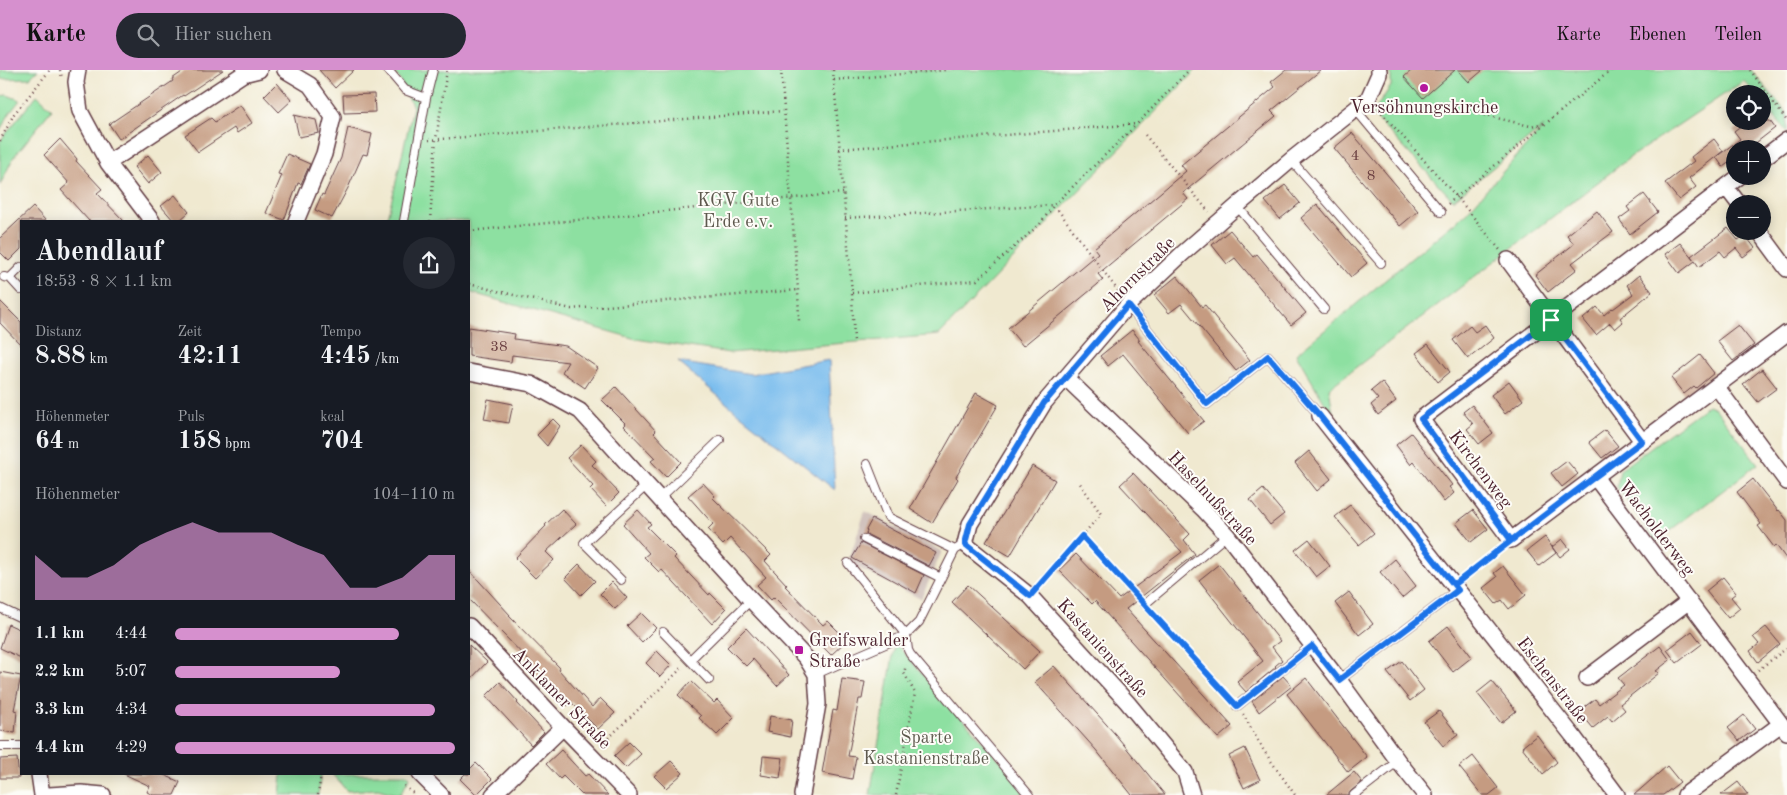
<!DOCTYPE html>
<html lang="de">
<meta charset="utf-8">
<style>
body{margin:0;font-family:"Old Standard TT",serif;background:#242831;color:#f1f3f6;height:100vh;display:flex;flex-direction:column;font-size:19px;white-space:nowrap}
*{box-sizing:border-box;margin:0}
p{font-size:16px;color:#9ea1a6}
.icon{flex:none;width:28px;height:28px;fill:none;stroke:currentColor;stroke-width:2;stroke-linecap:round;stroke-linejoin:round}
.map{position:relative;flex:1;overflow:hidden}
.details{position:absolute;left:20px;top:150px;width:450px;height:555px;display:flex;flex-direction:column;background:#171b24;border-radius:0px;box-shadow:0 2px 12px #0003}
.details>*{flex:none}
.fabs{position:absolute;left:1726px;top:15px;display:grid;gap:10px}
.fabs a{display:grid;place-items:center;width:45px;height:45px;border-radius:50%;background:#171b24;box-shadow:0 2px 12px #0003;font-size:25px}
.pin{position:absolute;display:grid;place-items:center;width:42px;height:42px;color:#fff;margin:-21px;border-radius:10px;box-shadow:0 2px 8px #0006}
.round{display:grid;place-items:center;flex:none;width:52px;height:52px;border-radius:26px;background:#242831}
.headline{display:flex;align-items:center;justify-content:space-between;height:85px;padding:0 15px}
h1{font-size:28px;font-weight:700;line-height:38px}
.stats{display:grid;grid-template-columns:repeat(3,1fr);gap:8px;height:85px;padding:5px 15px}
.stats div{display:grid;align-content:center}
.stats b{font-size:25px;font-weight:700}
.stats small{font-size:14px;font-weight:400}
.stats p{font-size:14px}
.chart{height:140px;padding:10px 15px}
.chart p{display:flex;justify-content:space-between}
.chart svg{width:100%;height:90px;margin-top:5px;fill:#d690ce;opacity:.7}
ul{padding:0 15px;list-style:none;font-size:16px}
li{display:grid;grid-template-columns:80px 60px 1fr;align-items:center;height:38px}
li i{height:12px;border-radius:6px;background:#d690ce}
header{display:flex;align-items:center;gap:30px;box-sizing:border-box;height:70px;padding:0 25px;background:#d690ce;color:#111}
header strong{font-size:24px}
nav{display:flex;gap:28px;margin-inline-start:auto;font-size:18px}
.search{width:350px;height:45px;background:#242831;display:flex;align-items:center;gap:12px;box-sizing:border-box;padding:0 18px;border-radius:28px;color:#9ea1a6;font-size:19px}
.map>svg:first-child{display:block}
</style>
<header>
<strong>Karte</strong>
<div class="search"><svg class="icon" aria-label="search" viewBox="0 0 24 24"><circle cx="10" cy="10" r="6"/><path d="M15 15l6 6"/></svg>Hier suchen</div>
<nav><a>Karte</a><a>Ebenen</a><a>Teilen</a></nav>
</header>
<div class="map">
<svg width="1787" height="725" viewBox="0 0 1787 725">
<rect width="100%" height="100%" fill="#fdfcf7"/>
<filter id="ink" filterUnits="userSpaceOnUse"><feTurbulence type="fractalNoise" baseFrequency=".02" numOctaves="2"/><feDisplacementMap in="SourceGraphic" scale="10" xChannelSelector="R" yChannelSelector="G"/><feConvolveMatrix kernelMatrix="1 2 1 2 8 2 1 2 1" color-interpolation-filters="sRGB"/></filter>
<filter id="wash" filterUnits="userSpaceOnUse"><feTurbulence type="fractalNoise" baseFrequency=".0096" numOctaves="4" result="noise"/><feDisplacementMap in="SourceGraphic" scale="20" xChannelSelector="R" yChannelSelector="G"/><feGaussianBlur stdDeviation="1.12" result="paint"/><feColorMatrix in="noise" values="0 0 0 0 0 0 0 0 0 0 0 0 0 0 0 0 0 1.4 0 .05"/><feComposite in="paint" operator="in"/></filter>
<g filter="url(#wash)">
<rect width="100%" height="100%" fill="#f0e9d0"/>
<path fill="#cfc0ba" d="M865 441 942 481 921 529 848 493Z"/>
<path fill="#8de0a1" stroke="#6c8066" d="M0 0H38L30 8 0 9Z
M393 0H1196L939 265 729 283 636 269 469 222V151H386L393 125 413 37 400 10Z
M1391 0H1751L1787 43V62L1763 33 1762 24H1755L1744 11 1632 86 1329 318 1334 349 1296 284 1466 143 1544 56 1453 130 1372 44 1391 16Z
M7 25 20 30 10 43 0 60V26Z
M37 25 52 39 13 88 0 115V71Z
M1708 335 1715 338 1758 394 1656 471 1617 417 1620 400Z
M895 573 1031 725H870Z
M282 704H321L318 725H280Z
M332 704H407L410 707 400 725H398L378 719 347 721Z"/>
<path fill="#77bbed" stroke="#606d8c" d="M829 290 835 420 738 343 678 292 751 304Z"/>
<g id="blocks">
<path fill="#c59b81" d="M185 0H223L184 26 183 25 119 69 109 54 173 11 172 9Z
M319 0H354L335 18Z
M1286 0H1321L1271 41 1276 46 1183 123 1188 129 1098 204 1103 210 1023 276 1008 258 1098 183 1094 178 1186 101 1181 95 1275 17 1271 12Z
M1412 0H1455L1423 28 1404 7Z
M1458 0H1483L1469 12Z
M277 13 292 30 279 42 264 26Z
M374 24 375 42 344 43 343 25Z
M240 35 252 53 237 63 234 58 198 82 185 65 211 48 215 52Z
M294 45 316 50 319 63 299 67Z
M1747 51H1770L1775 58 1748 79H1735V88L1723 97 1716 87 1740 69 1734 61Z
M348 58 372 64 367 85 363 84 348 118 332 148 315 140 322 124 324 125 341 88Z
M1352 63 1418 141 1400 156 1334 78Z
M60 69 77 89 76 91 102 119 97 123 124 151H89L61 120 69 113 44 85Z
M1714 69 1723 81 1689 108 1696 117 1679 130 1665 113 1694 91 1691 87Z
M287 84 310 94 301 114 298 113 284 150 266 143 282 105 278 104Z
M148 85 162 102 148 114 134 97Z
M1285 115 1300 133 1280 149 1265 131Z
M1644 124 1658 142 1630 164 1619 149 1630 141 1627 137Z
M175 125 189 142 179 151H174L161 136Z
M1317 134 1367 193 1351 207 1301 148Z
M33 137 46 151H21V179L9 191 0 182V168Z
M1597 141 1613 162 1572 193 1577 199 1548 222 1535 205 1574 174 1567 165Z
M1728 158 1738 170 1745 165 1755 178 1743 187 1736 178 1725 187 1720 181 1699 197 1695 191 1679 203 1665 184 1680 173 1694 190 1691 186Z
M1230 160 1253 187 1257 184 1306 243 1291 255 1235 188 1227 194 1212 175Z
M1639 205 1652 222 1620 248 1623 252 1615 259 1610 253 1596 265 1583 249 1597 237 1604 245 1612 238 1613 239 1633 224 1627 215Z
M1177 206 1202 237 1205 235 1250 290 1236 301 1181 234 1169 243 1154 225Z
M0 231 21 252V275L0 253Z
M1485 255 1494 268 1468 289 1453 270 1470 256 1475 262Z
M1738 255 1754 275 1733 291 1717 271Z
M469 257 515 264 514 269 566 276 598 298 585 318 562 302 568 292 512 285 511 292 469 286Z
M1132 260 1140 270 1138 271 1204 351 1188 363 1123 284 1108 296 1100 286Z
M1428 274 1450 302 1438 312 1416 283Z
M1700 285 1714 303 1696 318 1694 316 1684 324 1671 308Z
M1762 299 1777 318 1758 332 1743 314Z
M1509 311 1523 330 1505 344 1491 325Z
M1382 312 1396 331 1378 345 1371 335 1378 329 1371 321Z
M616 317 656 361 654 363 681 392 666 407 651 391 655 388 624 356 626 354 602 330Z
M976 323 998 335 956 407 958 409 932 453 910 439Z
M488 329 513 334 509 353 484 349Z
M1472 335 1493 363 1479 374 1467 359 1473 354 1463 342Z
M553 349 560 356 547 376 537 365Z
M1605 360 1618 376 1602 388 1589 372Z
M1411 363 1452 415 1449 417 1454 423 1444 432 1414 392 1411 395 1396 375Z
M581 375 596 391 592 395 619 423 606 436 590 419 593 416 567 388Z
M1309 381 1331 409 1317 421 1295 393Z
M1567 391 1578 404 1562 417 1551 403Z
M1032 396 1055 410 1010 486 986 472Z
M1133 403 1190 464 1184 470 1195 484 1126 539 1232 656 1218 668 1095 531 1092 534 1059 500 1076 484 1119 529 1182 482 1120 415Z
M1753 409 1778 441 1779 440 1787 450V490L1776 475 1774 477 1758 456 1761 454 1737 422Z
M703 413 715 426 713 428 771 485 765 491 787 515 785 516 823 555 828 551 847 570 831 585 774 527 771 530 757 515 766 507 730 468 723 475 708 459 713 454 688 426Z
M1263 419 1284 444 1270 455 1250 430Z
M1350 435 1374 463 1359 475 1335 447Z
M562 439 576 454 546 482 554 490 535 508 515 488 546 456 545 455Z
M638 440 651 454 647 457 676 486 674 488 709 525 710 523 726 539 712 554 662 500 659 502 644 487 649 483 623 454Z
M1473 440 1488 459 1471 472 1456 453Z
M872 449 936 483 929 496 866 464 867 461 866 460Z
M1545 467 1556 483 1539 496 1527 481Z
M1309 469 1330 496 1316 507 1295 480Z
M1562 469 1570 479 1560 487 1552 477Z
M861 473 924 505 916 523 852 488Z
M1395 489 1416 516 1402 528 1380 502Z
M579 494 595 511 581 525 565 508Z
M1219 494 1280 571 1272 577 1282 590 1275 596 1276 597 1246 622 1237 612 1263 591 1199 510Z
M1503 496 1526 525 1509 539 1502 530 1496 534 1483 518 1497 507 1494 503Z
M469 500 510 545 509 546 560 598 559 600 592 637 600 628 615 643 598 659 571 632 567 636 545 612 543 615 528 599 533 595 469 529Z
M1723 507 1736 523 1731 527 1740 538 1728 548 1706 521Z
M612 512 627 528 615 539 600 524Z
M968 515 1040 581 1023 599 952 532Z
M1349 522 1373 554 1359 565 1335 533Z
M641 543 656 558 642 572 627 556Z
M8 554 21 560V588L0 578Z
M1448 556 1472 587 1453 602 1429 571Z
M1766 557 1780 574 1758 592 1750 581 1759 574 1753 567Z
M746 558 789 605 777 616 753 589 746 596 727 577Z
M1692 561 1702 574 1677 593 1667 580Z
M469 575 487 592 469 611Z
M1660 576 1670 590 1656 601 1659 603 1620 634 1625 640 1612 651 1608 646 1593 658 1579 641 1595 629 1599 634 1624 615 1618 608Z
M657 581 671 595 660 607 646 593Z
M1402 591 1424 620 1410 631 1387 602Z
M1054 596 1115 664 1165 725H1132L1096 680 1035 612Z
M0 602 21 606 14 640 17 641 15 663 0 661Z
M1283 606 1292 616 1259 642 1252 631Z
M1306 608 1367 687 1348 702 1287 624Z
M842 609 865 612 862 629H859L848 686 856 687 852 709 822 703 833 640 837 641Z
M691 611 714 633 717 630 734 648 717 665 699 648 701 646 678 625Z
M1492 611 1516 641 1501 653 1477 623Z
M500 612 518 632 517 633 544 662 531 675 486 626Z
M1439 641 1458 665 1443 676 1424 652Z
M1744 645 1755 659 1739 671 1728 658Z
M770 646 792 650 790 667 767 662Z
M1537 665 1557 692 1543 704 1522 677Z
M629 672 641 684 626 698 614 686Z
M1245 678 1260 710 1244 718 1229 686Z
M561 680 585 706 588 704 608 725H582L563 706 560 709 546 694Z
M763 686 783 688 780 708 761 705Z
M1473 686 1498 718 1489 725H1482L1459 697Z
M17 688 19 708H0V689Z
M671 691 683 703 666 718 654 706Z
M476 693 492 709 476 725 460 709 465 704H469V700Z
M1667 696 1680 712 1663 725H1634Z
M1354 702 1362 712 1351 721 1348 725H1326Z
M124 704H162L180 712 174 725H153L147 722 150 716Z
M1738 712 1748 725H1721Z"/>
</g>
</g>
<g filter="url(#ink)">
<use href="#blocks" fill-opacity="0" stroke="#633d44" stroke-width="1"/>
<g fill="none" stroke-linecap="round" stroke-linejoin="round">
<g stroke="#633d44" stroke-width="10">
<path id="lane" d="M388 0 405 20 426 28 433 0
M1356 40 1441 142
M1291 90 1381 193
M1237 136 1324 239
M404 151 426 28
M4 207 10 208 21 220
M10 208 21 197
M1128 235 1207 334 1268 286 1320 346
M867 394 888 447 955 480
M659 429 720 370
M864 469 941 508
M848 493 906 565 908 580 910 584 1029 725
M621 510 584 473 647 415
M1145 534 1227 465
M0 538 21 548
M663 562 709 610
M690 590 751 530
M816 604 906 565 919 552 955 480 965 474
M1339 610 1458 520
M1237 636 1311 576
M0 676H21
M1354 725 1398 691"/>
</g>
<g stroke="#633d44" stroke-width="18">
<path id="street" d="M78 0 76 12 80 41 108 93 152 151
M285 0 310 15 333 47 324 84 296 151
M1762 89 1787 70
M108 93 243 4 259 0
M1740 106 1421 349 1511 470 1787 263
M1726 117 1739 134
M1759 161 1787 199
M1508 190 1642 371
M469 302 531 314 580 341 751 530 806 588 816 604 818 634 802 725
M1066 308 1203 439 1227 465 1339 610 1398 691 1425 725
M1716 316 1787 412
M1320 346 1573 666 1617 725
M1595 407 1787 662
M469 556 563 657 629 725
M1587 608 1689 531
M39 704 42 725
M420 704 441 725
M49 725 81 723 103 725
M493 725 563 657
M1192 725 1185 702 1127 632 1030 526 965 474 970 454 1044 333 1128 235 1182 184 1237 136 1291 90 1368 29 1379 4V0
M1685 725 1781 654"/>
</g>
<path stroke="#633d44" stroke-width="2.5" stroke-dasharray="1 4" stroke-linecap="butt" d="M60 0 62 8
M781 0 798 220 799 251
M833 0 852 223 854 273
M1750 0 1787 51
M834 10 946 0
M1381 34 1397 41 1476 43 1530 56 1545 53
M1378 39 1457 127 1500 180
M1145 65 1209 142
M429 70 783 41
M0 71 14 44 50 0
M839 79 1137 54 1189 0
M1448 134 1611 0
M1058 140 1121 225
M845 148 1054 135 1136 55
M430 151 436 69 447 0
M469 161 843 123
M469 214 571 239 798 220
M852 223 977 210 1040 154 1054 135
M1082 466 1138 526
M1465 506 1500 479
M1039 515 1101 444 1079 412
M1152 542 1230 628
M1758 600 1787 578
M1243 644 1264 681 1295 725
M601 675 684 596
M404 716 416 725
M318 725 321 704
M896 725 915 623 904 603 906 595"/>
<use href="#lane" stroke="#fff" stroke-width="8"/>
<use href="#street" stroke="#fff" stroke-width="15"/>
</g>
</g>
<g fill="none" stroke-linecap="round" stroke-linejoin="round" filter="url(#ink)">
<g stroke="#fff" stroke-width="10">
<path id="route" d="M1551 250 1421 349 1511 470 1454 515 1320 346 1268 286 1207 334 1128 235 1044 333 970 454 965 474 1030 526 1082 466 1237 636 1312 576 1339 610 1458 520 1454 515C1516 466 1579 419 1642 371L1551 250"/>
</g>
<use href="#route" stroke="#1a73e8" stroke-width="6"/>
</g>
<g fill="#b5179e" stroke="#fdfcf7" stroke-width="2">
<circle cx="1424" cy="18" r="5"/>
<rect x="794" y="575" width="10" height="10" rx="2.5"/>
</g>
<g text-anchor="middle" stroke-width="4" stroke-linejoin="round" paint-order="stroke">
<g font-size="15" fill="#693e40">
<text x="1355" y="90">4</text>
<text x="1371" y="110">8</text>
<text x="499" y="281">38</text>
</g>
<g font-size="18" fill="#4a1f2b" stroke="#fdfcf7">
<text x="1424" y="43">Versöhnungskirche</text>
<text x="809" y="576" text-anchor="start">Greifswalder<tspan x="809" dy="21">Straße</tspan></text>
</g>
<g font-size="18" fill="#5e594e" stroke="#fdfcf7">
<text x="738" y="136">KGV Gute<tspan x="738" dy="21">Erde e.v.</tspan></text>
<text x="926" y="673">Sparte<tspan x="926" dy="21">Kastanienstraße</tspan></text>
</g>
<g font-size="18" fill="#4a1f2b" stroke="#fdfcf7">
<text transform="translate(1137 204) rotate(-45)" y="6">Ahornstraße</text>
<text transform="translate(1481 399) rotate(53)" y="6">Kirchenweg</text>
<text transform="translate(1213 428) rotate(47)" y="6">Haselnußstraße</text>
<text transform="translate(1657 458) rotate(53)" y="6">Wacholderweg</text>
<text transform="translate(1103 578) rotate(48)" y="6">Kastanienstraße</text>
<text transform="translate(1553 610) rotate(52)" y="6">Eschenstraße</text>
<text transform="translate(562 628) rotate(46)" y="6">Anklamer Straße</text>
</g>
</g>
</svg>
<div class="fabs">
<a><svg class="icon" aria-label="locate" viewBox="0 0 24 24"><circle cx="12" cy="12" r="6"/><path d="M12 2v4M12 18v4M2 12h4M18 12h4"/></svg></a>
<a>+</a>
<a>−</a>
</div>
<div class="pin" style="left:1551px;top:250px;background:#1e9e55"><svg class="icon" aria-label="arrive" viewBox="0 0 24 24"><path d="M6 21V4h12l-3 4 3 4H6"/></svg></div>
<section class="details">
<div class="headline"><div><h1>Abendlauf</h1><p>18:53 · 8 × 1.1 km</p></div><a class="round"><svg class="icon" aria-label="share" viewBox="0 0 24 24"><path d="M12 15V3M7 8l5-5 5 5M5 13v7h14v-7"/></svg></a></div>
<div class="stats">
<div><p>Distanz</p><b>8.88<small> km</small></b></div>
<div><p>Zeit</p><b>42:11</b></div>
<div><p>Tempo</p><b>4:45<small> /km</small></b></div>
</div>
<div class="stats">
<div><p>Höhenmeter</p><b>64<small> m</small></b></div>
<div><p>Puls</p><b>158<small> bpm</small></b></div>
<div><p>kcal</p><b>704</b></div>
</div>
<div class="chart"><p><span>Höhenmeter</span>104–110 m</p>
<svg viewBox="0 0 160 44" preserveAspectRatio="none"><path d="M0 44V22L10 33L20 33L30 27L40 17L50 11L60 6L70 11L80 11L90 11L100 17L110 22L120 38L130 38L140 33L150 22L160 22V44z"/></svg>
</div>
<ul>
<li><b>1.1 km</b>4:44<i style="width:80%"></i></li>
<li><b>2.2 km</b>5:07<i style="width:59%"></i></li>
<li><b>3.3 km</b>4:34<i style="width:93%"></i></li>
<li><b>4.4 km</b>4:29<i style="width:100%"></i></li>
</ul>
</section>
</div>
